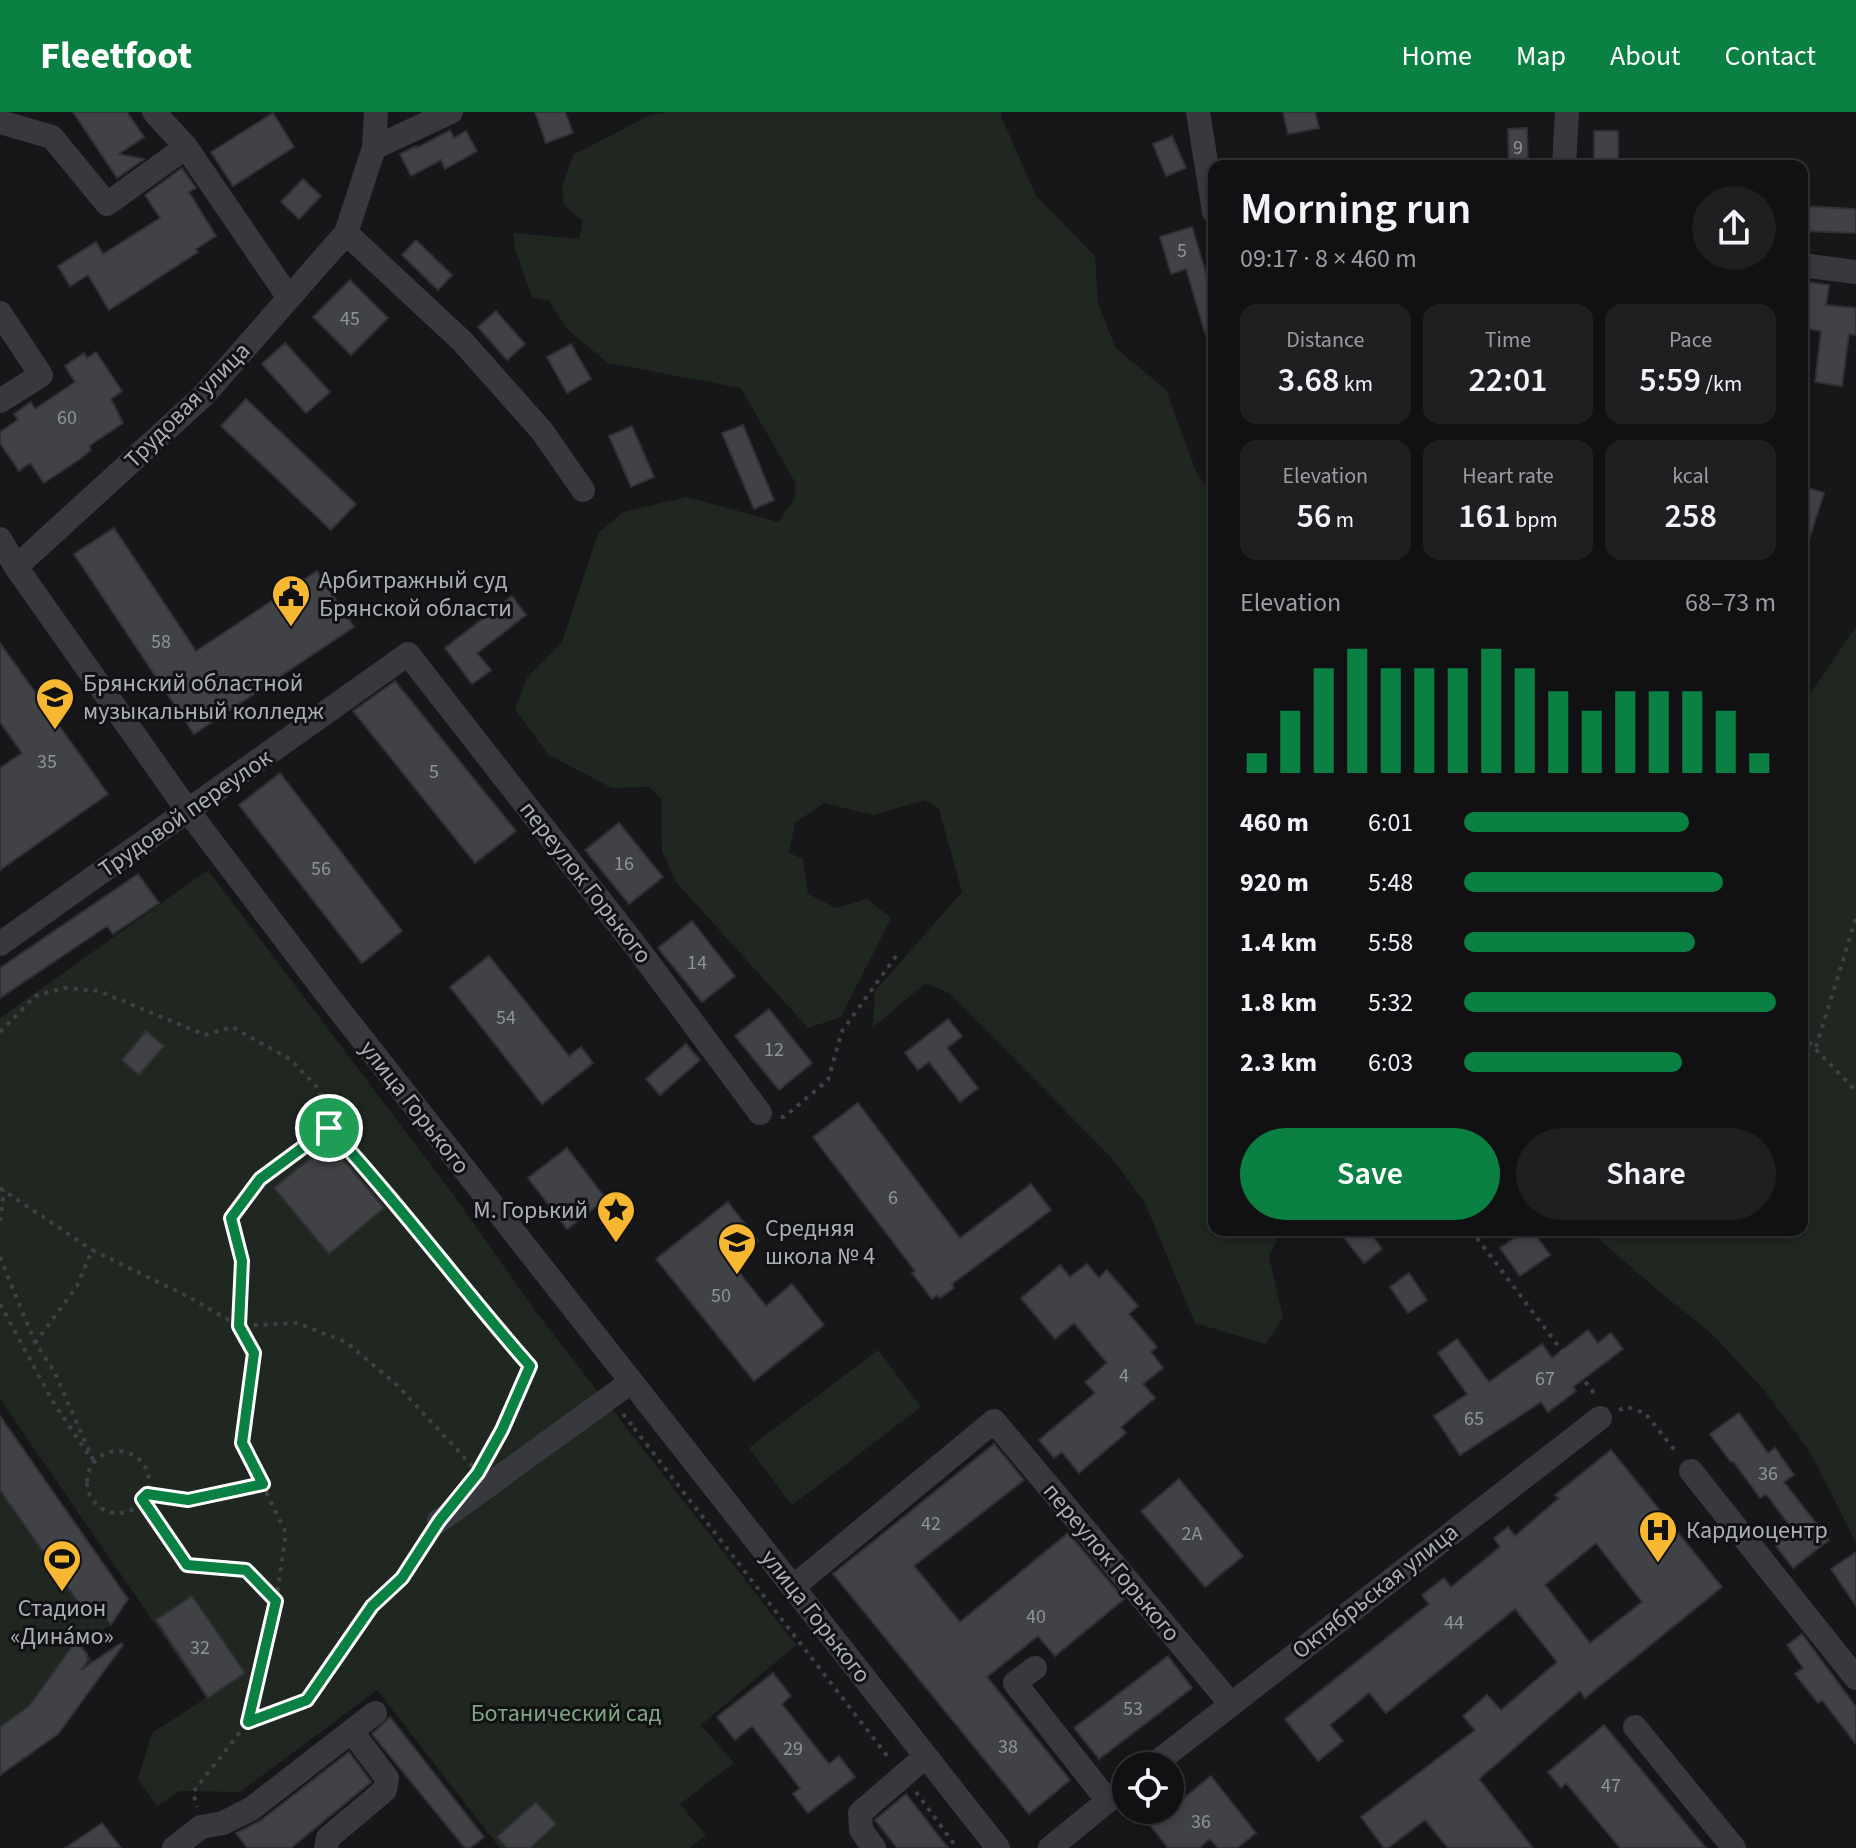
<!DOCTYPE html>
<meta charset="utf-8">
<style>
body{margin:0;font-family:"Source Sans 3",sans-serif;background:#1e1f21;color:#f1f3f6;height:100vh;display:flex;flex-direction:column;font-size:30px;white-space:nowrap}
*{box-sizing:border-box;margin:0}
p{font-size:26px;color:#9c9da0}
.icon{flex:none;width:44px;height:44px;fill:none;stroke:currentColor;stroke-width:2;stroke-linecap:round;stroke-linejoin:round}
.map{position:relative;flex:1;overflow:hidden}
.side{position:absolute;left:1208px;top:48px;width:600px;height:1076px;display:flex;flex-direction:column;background:#111113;border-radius:16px;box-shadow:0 4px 12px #0003,0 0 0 2px #303133}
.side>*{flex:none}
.fabs{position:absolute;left:1112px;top:1640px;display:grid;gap:16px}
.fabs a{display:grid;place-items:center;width:72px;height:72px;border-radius:50%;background:#111113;box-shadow:0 4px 12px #0003,0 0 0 2px #303133;font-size:40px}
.pin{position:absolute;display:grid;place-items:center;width:68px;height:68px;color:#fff;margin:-34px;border:4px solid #fff;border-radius:50%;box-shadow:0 2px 8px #0007}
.round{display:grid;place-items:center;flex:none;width:84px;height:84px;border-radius:42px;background:#1e1f21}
.summary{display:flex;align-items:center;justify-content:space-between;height:136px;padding:0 32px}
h1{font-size:44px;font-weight:600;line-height:60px}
.metrics{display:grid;grid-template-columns:repeat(3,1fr);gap:12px;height:136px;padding:8px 32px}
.metrics div{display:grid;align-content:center;border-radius:16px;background:#1e1f21;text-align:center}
.metrics b{font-size:34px;font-weight:600}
.metrics small{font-size:22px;font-weight:400}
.metrics p{font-size:22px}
.chart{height:224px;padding:16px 32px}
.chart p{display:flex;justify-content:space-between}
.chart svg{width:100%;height:144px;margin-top:8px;stroke:#0b8043;stroke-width:6}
.button{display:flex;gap:16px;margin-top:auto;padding:16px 32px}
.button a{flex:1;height:92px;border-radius:48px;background:#0b8043;color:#fff;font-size:32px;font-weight:600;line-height:92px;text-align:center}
.button a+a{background:#1e1f21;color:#f1f3f6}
ul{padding:0 32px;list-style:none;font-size:26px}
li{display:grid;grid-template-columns:128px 96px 1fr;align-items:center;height:60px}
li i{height:20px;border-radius:10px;background:#0b8043}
header{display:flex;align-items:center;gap:48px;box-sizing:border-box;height:112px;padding:0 40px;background:#0b8043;color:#fff}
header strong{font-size:38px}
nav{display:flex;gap:44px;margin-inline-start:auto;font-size:28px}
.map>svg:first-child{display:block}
</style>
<header>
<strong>Fleetfoot</strong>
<nav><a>Home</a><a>Map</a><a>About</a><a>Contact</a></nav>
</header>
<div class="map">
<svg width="1856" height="1736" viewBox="0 0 1856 1736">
<rect width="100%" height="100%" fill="#171719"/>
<path fill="#1f2720" d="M669 0H1002L1001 4 1036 84 1095 144 1098 191 1115 235 1166 278 1197 362 1214 383V1118H1282L1269 1144 1283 1206 1266 1232 1195 1211 1145 1091 1112 1046 949 881 926 871 873 915 875 879 962 780 939 697 925 688 873 703 824 691 795 711 789 741 803 747 808 782 836 796 867 787 891 806 841 905 808 916 676 770 662 739 661 687 649 675 612 676 549 643 515 597 527 566 562 530 598 421 623 400 687 385 778 410 794 388 796 372 741 276 608 251 568 218 549 189 532 185 515 137 513 121 579 127 583 109 564 93 562 76 573 43 650 3Z
M1856 515V1431L1809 1338 1764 1278 1712 1222 1656 1177 1589 1118H1802V593Z
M208 758 455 1085 536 1200 796 1533 701 1613 734 1651 680 1692 706 1723 690 1736H500L377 1578 240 1680 180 1679 157 1694 138 1667 152 1621 206 1586 0 1287V906Z
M878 1238 921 1295 792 1393 749 1336Z
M0 1304 128 1487 111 1513 79 1532 103 1561 58 1622 0 1663Z"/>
<path fill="#414246" stroke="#313135" stroke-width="2" fill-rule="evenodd" d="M73 0H127L144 25 119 42 144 47 117 66Z
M535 0H565L573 21 546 31Z
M1283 0H1315L1319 16 1288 22Z
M273 1 294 35 233 74 211 40Z
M1527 16 1528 54H1509L1508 17Z
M450 18 454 26 466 19 477 39 445 57 441 48 411 64 400 42 416 34 417 36Z
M1594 19H1618V54H1594Z
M1172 24 1186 56 1166 64 1153 32Z
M182 56 196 76 189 80 216 124 196 137 198 140 109 198 88 163 70 174 58 154 96 130 103 142 160 106 145 83Z
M303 67 321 84 299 107 281 90Z
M1802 94 1856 97V121L1802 119Z
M1192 115 1214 188V234H1209L1186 157 1171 162 1160 125Z
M416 128 452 163 438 178 402 143Z
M350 168 388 206 351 243 313 205Z
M1802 169 1829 173 1826 193 1856 196V223L1849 222 1842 274 1815 270 1821 219 1802 216Z
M496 199 525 232 507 248 478 215Z
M285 231 330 280 306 301 262 252Z
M571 232 591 267 567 281 547 245Z
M96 240 122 279 111 287 123 311 89 334 91 338 80 347 44 371 30 351 19 359 0 331V320L18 308 14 302 31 290 35 297 75 270 65 254 84 241 87 246Z
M246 287 356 392 331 418 221 314Z
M743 313 774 388 754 397 722 321Z
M632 314 654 365 631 375 609 324Z
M1802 374 1824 381 1806 437 1802 436Z
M114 416 196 539 317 459 354 515 194 622 74 442Z
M512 484 526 503 477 541 491 558 472 572 445 536Z
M0 531 108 682 0 758V656L22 641 0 610Z
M395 569 516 719 475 751 353 599Z
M280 661 402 819 362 851 239 693Z
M619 711 663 765 629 792 585 738Z
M138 762 159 791 113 822 107 814 0 886V856Z
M692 809 735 864 702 890 658 836Z
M489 844 569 944 581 935 593 951 542 992 450 875Z
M769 897 812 951 779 978 735 924Z
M948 907 962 924 947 936 978 976 960 990 929 950 918 958 905 941Z
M146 919 164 934 139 963 122 948Z
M686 932 700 948 660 983 646 967Z
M858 991 960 1126 1031 1072 1051 1098 952 1172 954 1176 940 1186 937 1183 932 1187 912 1161 915 1159 813 1025Z
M329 1031 384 1096 329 1142 274 1076Z
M567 1036 606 1087 567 1117 528 1066Z
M728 1090 758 1129 731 1150 766 1194 792 1172 824 1213 754 1269 656 1147Z
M1338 1118H1368L1382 1137 1364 1151Z
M1526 1118H1532L1550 1143 1520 1164 1500 1136Z
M1087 1152 1099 1166 1107 1158 1138 1194 1129 1202 1157 1235 1151 1240 1163 1256 1143 1272 1155 1286 1121 1315 1126 1321 1079 1361 1062 1340 1054 1346 1039 1328 1095 1281 1085 1270 1107 1251 1074 1211 1055 1227 1021 1186 1060 1153 1070 1165Z
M1409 1161 1427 1188 1408 1201 1390 1175Z
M1588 1218 1598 1231 1611 1221 1623 1237 1573 1275 1576 1279 1548 1300 1541 1290 1460 1343 1434 1304 1467 1282 1438 1241 1457 1227 1489 1270 1542 1232 1552 1246Z
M1739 1301 1768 1341 1775 1336 1794 1363 1784 1370 1829 1428 1793 1456 1773 1430 1791 1415 1766 1382 1760 1386 1733 1349 1731 1350 1710 1322Z
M0 1304 128 1487 111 1513 96 1492 85 1500 0 1378Z
M994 1332 1024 1368 914 1454 960 1510 1068 1421 1124 1487 1055 1544 1038 1524 987 1565 1070 1668 1029 1702 833 1462Z
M1611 1338 1722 1475 1585 1586 1580 1579 1479 1667 1533 1736H1448L1425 1708 1388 1736H1384L1361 1705 1475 1618 1463 1604 1487 1583 1501 1598 1557 1550 1515 1497 1386 1601 1369 1581 1330 1613 1343 1629 1318 1649 1285 1607 1429 1492 1422 1483 1444 1466 1451 1475 1500 1435 1494 1426 1508 1415 1515 1424 1559 1386 1555 1383ZM1596 1431 1642 1490 1590 1531 1545 1473Z
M1179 1367 1243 1444 1205 1475 1141 1399Z
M1856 1440V1494L1831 1457Z
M192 1484 245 1561 208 1586 156 1508Z
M1802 1522 1856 1595V1632L1822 1588 1818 1591 1795 1562 1803 1556 1787 1533Z
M76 1529 87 1542 88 1548 81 1558 121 1531 123 1533 58 1622 0 1663V1615L29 1594Z
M1168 1544 1192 1576 1099 1647 1074 1616Z
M773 1561 791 1584 782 1592 829 1652 839 1644 855 1665 808 1701 793 1682 800 1676 752 1614 735 1628 717 1605Z
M390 1605 484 1725 470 1736H465L372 1622Z
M1604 1613 1706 1736H1620L1566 1671 1561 1676 1548 1660Z
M349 1640 371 1670 291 1736H247L236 1721 260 1709Z
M1211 1664 1256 1721 1237 1736H1218L1210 1727 1199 1736H1168L1150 1713Z
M906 1682 948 1736H897L875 1708Z
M536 1690 556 1712 530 1736H507L497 1725Z
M102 1711 121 1736H65Z"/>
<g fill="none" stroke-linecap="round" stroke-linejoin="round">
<path stroke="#3e4045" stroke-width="4" stroke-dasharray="4 6" stroke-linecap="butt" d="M0 920 35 884 64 876 99 879 205 923 232 915 290 947 318 976 329 1016 379 1069 482 1200 530 1254 502 1318 487 1345
M1802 923 1856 979
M1816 935 1856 806
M781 1005H784L828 968 842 919 899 840
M0 1076 92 1138
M0 1109 4 1078
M1471 1118 1596 1284
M0 1145 35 1231 54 1259 94 1350
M0 1192 53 1290 88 1342
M35 1231 77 1174 92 1138 189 1185 239 1214 297 1211 346 1230 397 1273 474 1356
M1619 1298 1627 1295 1645 1301 1677 1341
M623 1302 634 1316
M634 1316 888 1645
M87 1370a31 31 0 1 1 62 0a31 31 0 1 1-62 0Z
M147 1382 188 1388 262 1372
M142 1387 187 1453 246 1458 276 1489 248 1610 193 1680 197 1695
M276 1489 286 1421 242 1331 254 1241 239 1214 242 1149 231 1106 260 1067 328 1017
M248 1610 307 1588 372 1494 402 1466 428 1427
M916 1680 957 1736"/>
<path stroke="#38393e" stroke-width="24" d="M1198 0 1214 100
M0 10 52 25 107 92 186 35 154 0
M186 35 289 186
M374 36 451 0
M1564 54 1567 0
M346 121 462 229 542 319 583 378
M1802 153 1856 160
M0 201 41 263 0 289
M0 427 16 455 188 699 326 881 998 1736
M16 455 203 284 346 121 374 36 376 0
M0 832 408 542 638 837 760 1001
M1691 1359 1856 1566
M439 1409 631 1270
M793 1475 994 1309 1230 1591
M1035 1556 1015 1571 1108 1689
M1635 1615 1734 1736
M1152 1654 1600 1306
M174 1736 201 1715 223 1711 251 1697 375 1601
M326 1736 328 1726 385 1678 387 1666 352 1620
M874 1736 861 1718 860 1701 926 1644
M1050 1736 1126 1674"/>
</g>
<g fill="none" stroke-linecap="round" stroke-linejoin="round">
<g stroke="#fff" stroke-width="16">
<path id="route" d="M329 1016C400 1092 461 1176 530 1254L502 1318 478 1361 439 1409 402 1466 372 1494 307 1588 248 1610 276 1489 246 1458 187 1453 142 1387 147 1382 188 1388 263 1372 242 1331 254 1241 239 1214 242 1149 231 1106 260 1067Z"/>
</g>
<use href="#route" stroke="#0b8043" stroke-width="10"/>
</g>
<defs>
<g id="civic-pin" transform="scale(2)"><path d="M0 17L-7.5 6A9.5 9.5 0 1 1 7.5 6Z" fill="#f7b731" stroke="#121214"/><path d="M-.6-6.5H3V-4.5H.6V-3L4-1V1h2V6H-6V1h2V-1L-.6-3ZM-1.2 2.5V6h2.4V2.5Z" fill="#111"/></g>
<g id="university-pin" transform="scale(2)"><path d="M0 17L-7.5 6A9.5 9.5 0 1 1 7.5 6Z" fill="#f7b731" stroke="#121214"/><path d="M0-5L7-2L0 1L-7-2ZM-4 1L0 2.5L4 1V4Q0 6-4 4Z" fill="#111"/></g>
<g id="sight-pin" transform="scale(2)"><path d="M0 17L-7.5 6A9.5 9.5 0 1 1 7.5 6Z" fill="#f7b731" stroke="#121214"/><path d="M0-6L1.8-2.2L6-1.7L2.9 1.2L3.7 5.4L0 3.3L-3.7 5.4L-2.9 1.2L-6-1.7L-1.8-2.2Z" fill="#111"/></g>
<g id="school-pin" transform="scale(2)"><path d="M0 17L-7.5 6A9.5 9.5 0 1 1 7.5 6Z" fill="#f7b731" stroke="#121214"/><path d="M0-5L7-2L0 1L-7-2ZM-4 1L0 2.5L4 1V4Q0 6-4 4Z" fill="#111"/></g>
<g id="hospital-pin" transform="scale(2)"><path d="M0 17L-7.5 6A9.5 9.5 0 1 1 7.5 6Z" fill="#f7b731" stroke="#121214"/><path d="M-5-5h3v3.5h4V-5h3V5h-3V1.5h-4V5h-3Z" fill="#111"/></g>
<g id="stadium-pin" transform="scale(2)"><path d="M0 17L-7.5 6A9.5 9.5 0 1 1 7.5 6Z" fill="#f7b731" stroke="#121214"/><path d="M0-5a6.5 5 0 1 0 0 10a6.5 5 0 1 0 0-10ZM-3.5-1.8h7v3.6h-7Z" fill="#111"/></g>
</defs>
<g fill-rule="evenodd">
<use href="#civic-pin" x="291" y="482"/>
<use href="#university-pin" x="55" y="585"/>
<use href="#sight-pin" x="616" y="1098"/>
<use href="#school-pin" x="737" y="1130"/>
<use href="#hospital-pin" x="1658" y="1418"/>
<use href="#stadium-pin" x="62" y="1447"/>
</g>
<g text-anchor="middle" stroke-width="6" stroke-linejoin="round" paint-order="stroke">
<g font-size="20" fill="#8f939c">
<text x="1518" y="42">9</text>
<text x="1182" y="145">5</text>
<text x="350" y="213">45</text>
<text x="67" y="312">60</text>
<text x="161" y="536">58</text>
<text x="47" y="656">35</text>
<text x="434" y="666">5</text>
<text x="624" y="758">16</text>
<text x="321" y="763">56</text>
<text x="697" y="857">14</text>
<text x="506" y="912">54</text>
<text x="774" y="944">12</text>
<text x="893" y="1092">6</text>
<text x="721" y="1190">50</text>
<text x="1124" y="1270">4</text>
<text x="1545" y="1273">67</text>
<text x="1474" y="1313">65</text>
<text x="1768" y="1368">36</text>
<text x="931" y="1418">42</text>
<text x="1192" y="1428">2А</text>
<text x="1036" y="1511">40</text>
<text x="1454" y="1517">44</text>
<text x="200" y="1542">32</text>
<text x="1133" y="1603">53</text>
<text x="1008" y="1641">38</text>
<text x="793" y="1643">29</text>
<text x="1611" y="1680">47</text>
<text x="1201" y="1716">36</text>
</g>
<g font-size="24" fill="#a9aeb9" stroke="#121214">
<text transform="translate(187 293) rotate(-45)" y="8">Трудовая улица</text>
<text transform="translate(185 701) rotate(-35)" y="8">Трудовой переулок</text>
<text transform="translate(586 770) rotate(52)" y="8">переулок Горького</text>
<text transform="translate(415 995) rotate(52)" y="8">улица Горького</text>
<text transform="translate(1112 1450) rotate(50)" y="8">переулок Горького</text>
<text transform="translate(1375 1479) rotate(-38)" y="8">Октябрьская улица</text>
<text transform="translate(816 1504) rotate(52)" y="8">улица Горького</text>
</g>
<g font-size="24" fill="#a9aeb9" stroke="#121214" text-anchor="start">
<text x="319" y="476">Арбитражный суд<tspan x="319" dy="28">Брянской области</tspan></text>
<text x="83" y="579">Брянский областной<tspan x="83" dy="28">музыкальный колледж</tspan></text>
<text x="588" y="1106" text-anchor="end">М. Горький</text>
<text x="765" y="1124">Средняя<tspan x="765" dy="28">школа № 4</tspan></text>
<text x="1686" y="1426">Кардиоцентр</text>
<text x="62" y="1504" text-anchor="middle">Стадион<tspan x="62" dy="28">«Дина́мо»</tspan></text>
</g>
<g font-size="24" fill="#7fa582" stroke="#121214">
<text x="566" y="1609">Ботанический сад</text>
</g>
</g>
</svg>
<div class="fabs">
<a><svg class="icon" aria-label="locate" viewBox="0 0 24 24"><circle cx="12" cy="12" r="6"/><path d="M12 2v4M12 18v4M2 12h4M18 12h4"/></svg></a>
</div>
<div class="pin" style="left:329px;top:1016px;background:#1e9e55"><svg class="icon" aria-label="arrive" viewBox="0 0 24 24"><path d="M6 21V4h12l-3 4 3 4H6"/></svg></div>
<section class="side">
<div class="summary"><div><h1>Morning run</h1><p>09:17 · 8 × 460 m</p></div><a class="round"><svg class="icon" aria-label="share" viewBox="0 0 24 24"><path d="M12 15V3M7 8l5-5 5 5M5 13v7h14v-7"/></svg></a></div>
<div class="metrics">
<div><p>Distance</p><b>3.68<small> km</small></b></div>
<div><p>Time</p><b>22:01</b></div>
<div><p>Pace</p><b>5:59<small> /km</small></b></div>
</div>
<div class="metrics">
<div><p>Elevation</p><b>56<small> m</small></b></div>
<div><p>Heart rate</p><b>161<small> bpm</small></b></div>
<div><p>kcal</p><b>258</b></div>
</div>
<div class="chart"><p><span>Elevation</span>68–73 m</p>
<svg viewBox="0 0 160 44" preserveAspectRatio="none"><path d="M5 44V38M15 44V25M25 44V12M35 44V6M45 44V12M55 44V12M65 44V12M75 44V6M85 44V12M95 44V19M105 44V25M115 44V19M125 44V19M135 44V19M145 44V25M155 44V38"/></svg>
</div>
<ul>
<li><b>460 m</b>6:01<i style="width:72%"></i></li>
<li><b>920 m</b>5:48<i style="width:83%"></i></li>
<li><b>1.4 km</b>5:58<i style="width:74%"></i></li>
<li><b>1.8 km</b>5:32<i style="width:100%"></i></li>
<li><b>2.3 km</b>6:03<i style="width:70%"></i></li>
</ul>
<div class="button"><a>Save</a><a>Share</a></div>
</section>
</div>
